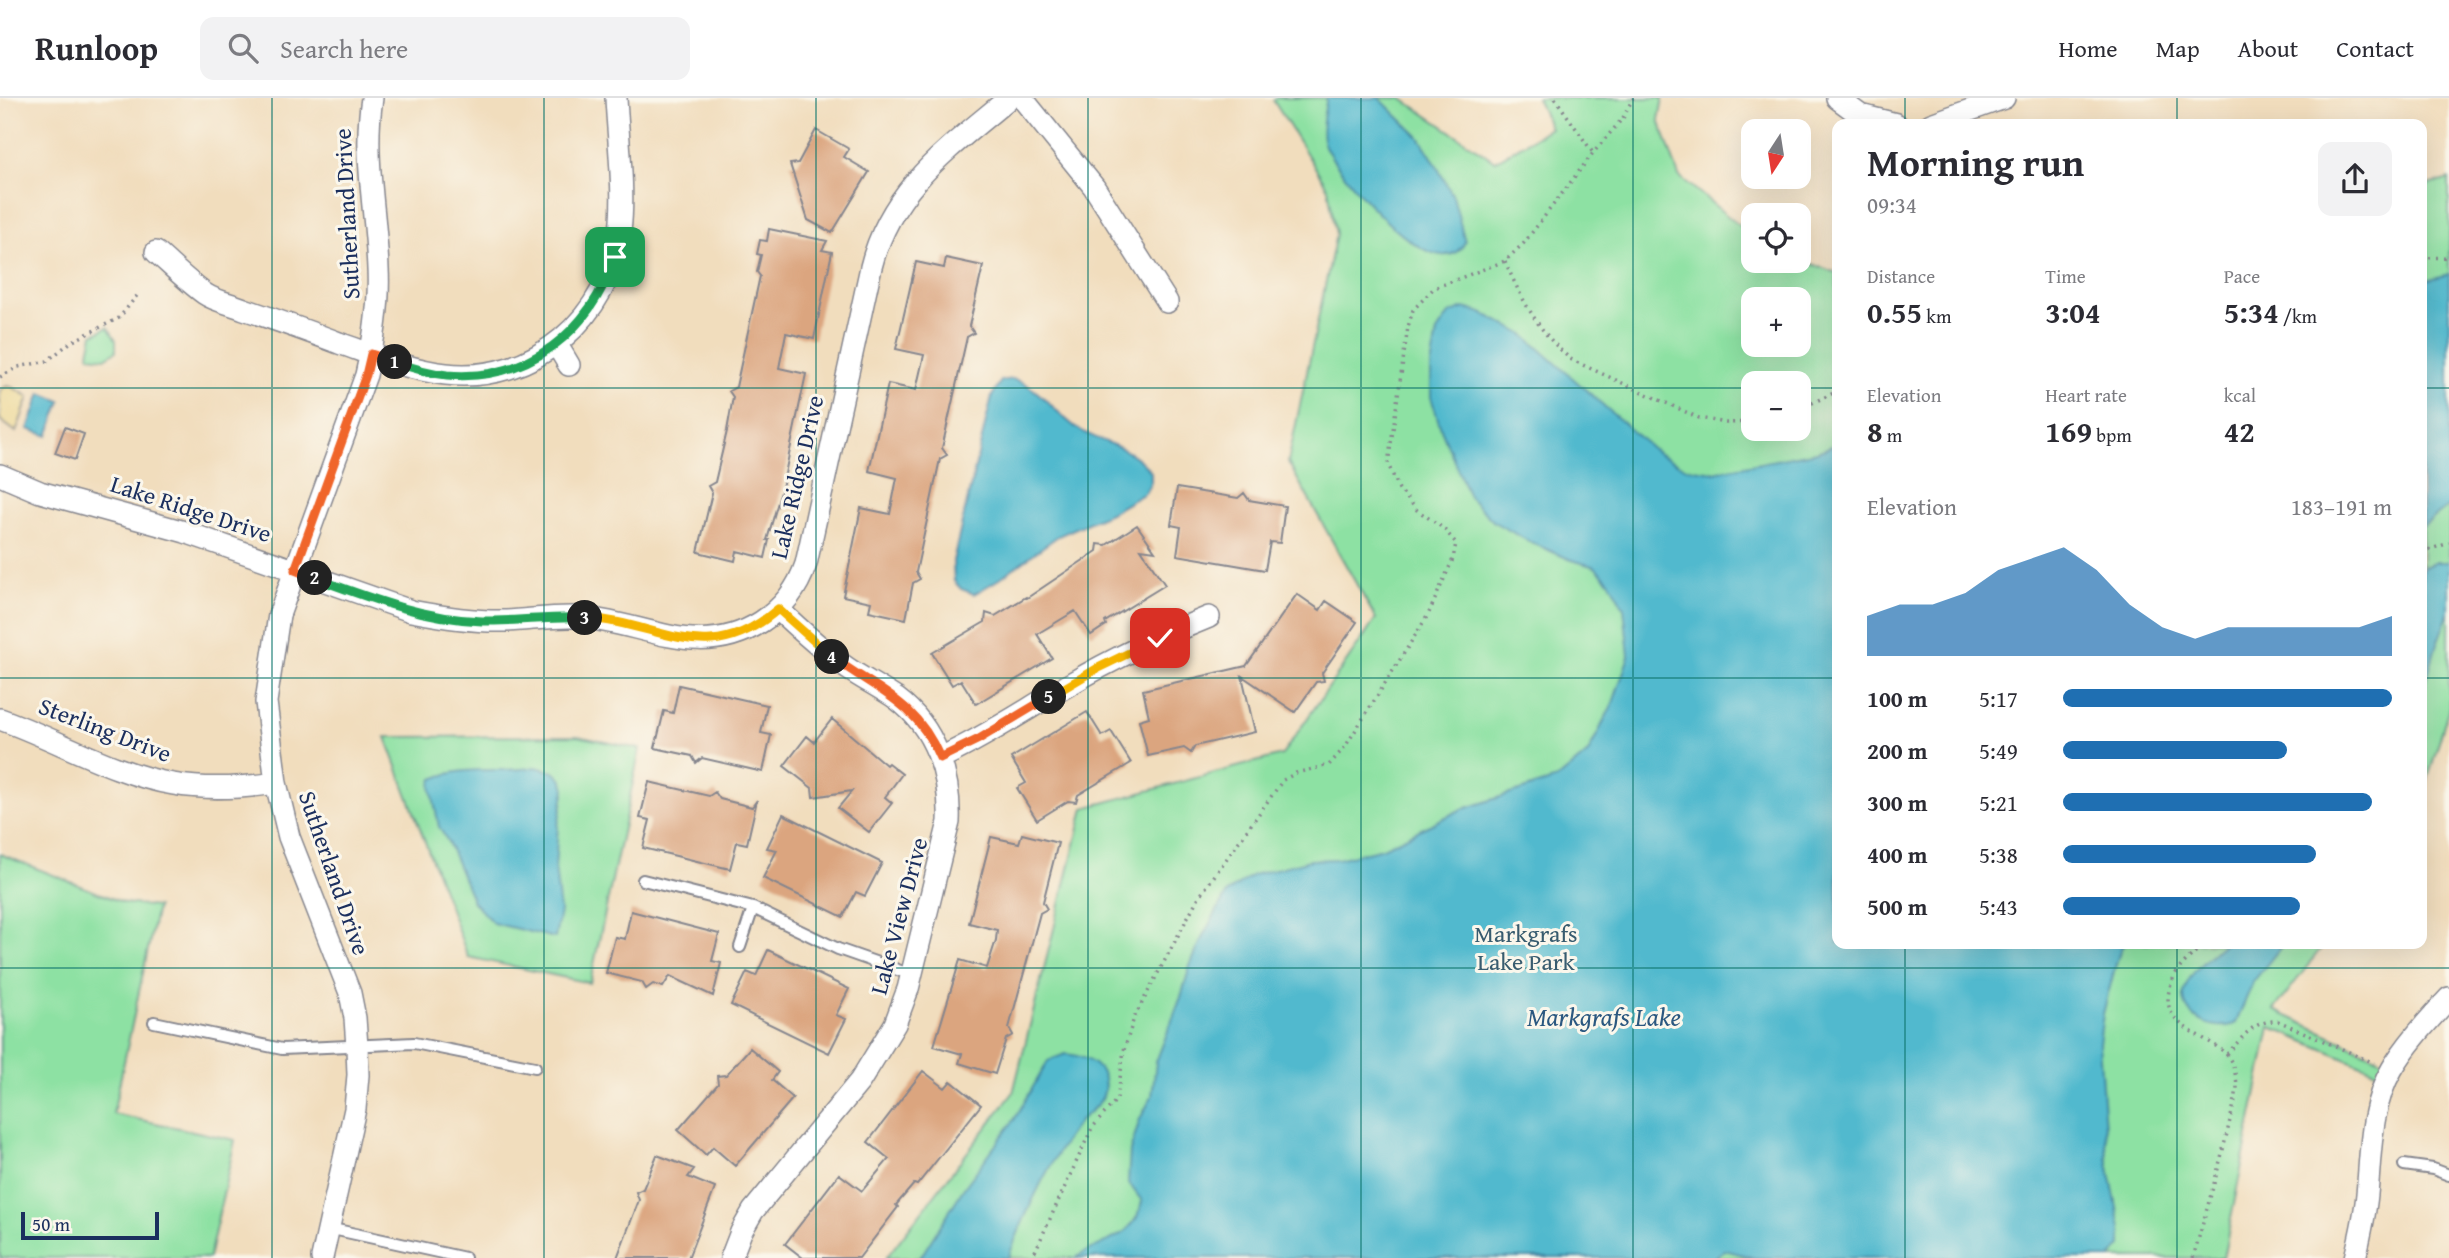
<!DOCTYPE html>
<meta charset="utf-8">
<style>
body{margin:0;font-family:"Gentium Book Plus",serif;background:#f2f2f3;color:#2b2b33;height:100vh;display:flex;flex-direction:column;font-size:26px;white-space:nowrap}
*{box-sizing:border-box;margin:0}
p{font-size:23px;color:#7c7c81}
.icon{flex:none;width:38px;height:38px;fill:none;stroke:currentColor;stroke-width:2;stroke-linecap:round;stroke-linejoin:round}
.map{position:relative;flex:1;overflow:hidden}
.details{position:absolute;left:1832px;top:21px;width:595px;height:830px;display:flex;flex-direction:column;background:#fff;border-radius:14px;box-shadow:0 7px 28px #0002}
.details>*{flex:none}
.needle{width:46px;rotate:192deg}
.fabs{position:absolute;left:1741px;top:21px;display:grid;gap:14px}
.fabs a{display:grid;place-items:center;width:70px;height:70px;border-radius:14px;background:#fff;box-shadow:0 7px 28px #0002;font-size:35px}
.scale{position:absolute;left:21px;bottom:18px;width:138px;box-sizing:border-box;padding-left:7px;border:4px solid #1b2f5e;border-top:0;font-size:19px;line-height:24px;white-space:nowrap;color:#1b2f5e;-webkit-text-stroke:5px #fbf7ec;paint-order:stroke}
.pin{position:absolute;display:grid;place-items:center;width:60px;height:60px;color:#fff;margin:-30px;border-radius:14px;box-shadow:0 4px 10px #0006}
.km{position:absolute;width:35px;height:35px;margin:-18px;border-radius:50%;background:#222;color:#fff;font-size:19px;line-height:35px;text-align:center}
.round{display:grid;place-items:center;flex:none;width:74px;height:74px;border-radius:14px;background:#f2f2f3}
.summary{display:flex;align-items:center;justify-content:space-between;height:119px;padding:0 35px}
h1{font-size:38px;font-weight:700;line-height:52px}
.stats{display:grid;grid-template-columns:repeat(3,1fr);gap:10px;height:119px;padding:7px 35px}
.stats div{display:grid;align-content:center}
.stats b{font-size:30px;font-weight:700}
.stats small{font-size:19px;font-weight:400}
.stats p{font-size:19px}
.chart{height:196px;padding:14px 35px}
.chart p{display:flex;justify-content:space-between}
.chart svg{width:100%;height:126px;margin-top:7px;fill:#1f6fb2;opacity:.7}
ul{padding:0 35px;list-style:none;font-size:23px}
li{display:grid;grid-template-columns:112px 84px 1fr;align-items:center;height:52px}
li i{height:18px;border-radius:9px;background:#1f6fb2}
header{display:flex;align-items:center;gap:42px;box-sizing:border-box;height:98px;padding:0 35px;background:#fff;border-bottom:2px solid #e1e1e2}
header strong{font-size:33px}
nav{display:flex;gap:38px;margin-inline-start:auto;font-size:24px}
.search{width:490px;height:63px;background:#f2f2f3;display:flex;align-items:center;gap:18px;box-sizing:border-box;padding:0 24px;border-radius:14px;color:#7c7c81;font-size:26px}
.map>svg:first-child{display:block}
</style>
<header>
<strong>Runloop</strong>
<div class="search"><svg class="icon" aria-label="search" viewBox="0 0 24 24"><circle cx="10" cy="10" r="6"/><path d="M15 15l6 6"/></svg>Search here</div>
<nav><a>Home</a><a>Map</a><a>About</a><a>Contact</a></nav>
</header>
<div class="map">
<svg width="2449" height="1160" viewBox="0 0 2449 1160">
<rect width="100%" height="100%" fill="#fbf7ec"/>
<filter id="ink" filterUnits="userSpaceOnUse"><feTurbulence type="fractalNoise" baseFrequency=".0143" numOctaves="2"/><feDisplacementMap in="SourceGraphic" scale="14" xChannelSelector="R" yChannelSelector="G"/><feConvolveMatrix kernelMatrix="1 2 1 2 8 2 1 2 1" color-interpolation-filters="sRGB"/></filter>
<filter id="wash" filterUnits="userSpaceOnUse"><feTurbulence type="fractalNoise" baseFrequency=".00686" numOctaves="4" result="noise"/><feDisplacementMap in="SourceGraphic" scale="28" xChannelSelector="R" yChannelSelector="G"/><feGaussianBlur stdDeviation="1.57" result="paint"/><feColorMatrix in="noise" values="0 0 0 0 0 0 0 0 0 0 0 0 0 0 0 0 0 1.4 0 .05"/><feComposite in="paint" operator="in"/></filter>
<g filter="url(#wash)">
<rect width="100%" height="100%" fill="#f1ddbd"/>
<path fill="#8de1a3" stroke="#548880" stroke-width="2" fill-rule="evenodd" d="M1277 0H1401L1495 63 1550 30 1537 0H1663L1659 22 1679 78 1753 139 1754 163 1799 161 1837 175 1838 845H2325L2274 912 2394 967 2388 978 2270 929 2223 1160H886L1013 995 1084 710 1282 657 1376 521 1288 364 1336 136 1328 90 1273 2ZM1754 201H1799V247H1754ZM1754 285H1799V331H1754Z
M2449 81V609L2422 701V89Z
M108 229 116 242V253L105 260 90 258 89 255 93 236Z
M577 638 640 651 590 885 468 859 386 639Z
M0 756 124 805 157 809 113 1016 235 1042 209 1160H0Z"/>
<path fill="#eeda9e" stroke="#84847e" stroke-width="2" d="M7 288 12 289 29 299 16 334 0 322V292Z"/>
<path fill="#51b9ce" stroke="#367496" stroke-width="2" d="M1327 0H1379L1419 39 1433 61 1453 98 1465 144C1437 197 1338 75 1325 48 1319 36 1324 13 1327 0Z
M2449 176V408L2422 429V183Z
M1464 210 1482 215 1523 236 1657 355 1686 370 1714 374 1817 354 1837 346 1838 845H2126L2121 850 2114 873 2103 916 2099 945 2107 1059 2121 1130V1148L2111 1160H1754L1725 1152 1714 1160H1075C1102 1142 1136 1141 1142 1103L1128 1084 1130 1053 1140 1021 1152 998 1156 964 1181 899 1190 868 1204 836 1227 795 1253 777 1310 762 1338 761 1383 750 1460 712 1557 681 1588 655 1613 605 1629 558 1624 510 1610 484 1595 469 1569 461 1530 444 1494 424 1469 399 1441 331 1431 299V268L1437 234 1449 216Z
M1012 281C1037 286 1055 315 1077 330 1105 348 1128 345 1151 374V384L1145 395 1110 415 1058 438 996 483 974 496 961 491 954 483 953 463 992 298 1001 283Z
M41 295 61 303 48 338 28 331Z
M2436 464H2449V514L2436 548 2422 599V470Z
M536 669 554 674 563 683 565 691 558 727 555 770 560 813 555 840 493 825 473 804 448 744 439 729 431 688 433 681C465 666 502 676 536 669Z
M2224 845H2284L2253 884 2236 925C2215 936 2177 918 2185 891 2191 872 2210 858 2224 845Z
M1065 956C1086 958 1109 968 1104 994 1102 1008 1084 1016 1077 1026 1047 1067 1026 1113 1008 1160H920L964 1090 1014 1022 1048 963Z"/>
<g id="blocks">
<path fill="#dba57f" d="M816 32 849 51 844 59 869 74 832 135 808 122 790 66 798 65Z
M769 131 827 143 822 152 832 154 814 241 786 235 779 270 806 276 782 390 767 442H769L765 460 737 453 735 463 698 454 712 395 708 388 715 384 727 333 733 299 729 293 736 289 760 178 757 174 761 157 757 156 760 142 767 143Z
M946 160 983 168 969 228 974 235 967 239 942 350 947 357 940 361 916 474 920 481 913 485 906 521 869 513 871 504 843 498 861 410 890 416 897 380 869 373 888 286 916 292 924 257 896 251 916 164 944 170Z
M65 329 84 336 75 362 55 355Z
M1177 390 1238 400 1244 395 1249 402 1285 408 1280 445 1270 444 1265 472 1177 457 1181 429 1171 427Z
M1137 427 1155 453 1141 451 1165 487 1105 524 1106 527 1091 537 1075 513 1037 536 1052 560 976 606 961 582 952 587 932 555 985 524 986 515 995 518 1026 499 1027 500 1097 453 1098 446 1106 447Z
M1297 496 1320 512 1326 503 1357 524 1322 575 1324 583 1316 584 1295 614 1242 578 1255 634 1195 648 1191 655 1184 650 1148 658 1139 622 1149 619 1143 592 1246 568Z
M679 587 767 607 761 635 771 637 763 674 702 660 696 665 692 658 655 650 664 613 673 615Z
M1087 614 1102 638 1111 633 1131 665 1078 697 1076 704 1068 703 1037 722 1017 690 1026 685 1011 660Z
M832 621 886 667 888 665 902 676 885 699 892 705 869 734 838 710 852 693 813 699 812 690 784 668 807 638 814 644Z
M649 684 709 698 715 694 720 701 752 709 757 702 747 746 737 744 730 771 643 750 650 722 640 720Z
M783 716 882 765 865 798 856 794 843 819 763 780 777 752 767 750Z
M1022 736 1058 745 1043 804 1047 811 1040 815 1009 930 1013 937 1006 941 995 976 959 965 962 956 934 948 960 862 987 870 996 842 997 832 969 825 991 739 1019 745Z
M631 813 719 836 712 863 721 865 713 898 670 878 663 889 653 886 646 891 642 884 606 875 615 839 625 841Z
M768 852 849 891 836 917 846 921 829 955 731 907 747 874 756 878Z
M750 950 778 974 772 982 793 1000 735 1068 713 1049 706 1057 678 1032 718 986 717 978 726 977Z
M923 973 945 990 951 983 981 1007 917 1087 914 1086 896 1107 898 1109 859 1160H803L785 1146 839 1076 862 1093 889 1061 868 1044Z
M657 1057 694 1071 688 1079 715 1090 688 1160H617L639 1102 636 1094 643 1091Z"/>
</g>
</g>
<g filter="url(#ink)">
<use href="#blocks" fill-opacity="0" stroke="#86868e" stroke-width="2"/>
<g fill="none" stroke-linecap="round" stroke-linejoin="round">
<g stroke="#86868e" stroke-width="14">
<path id="lane" d="M643 782 753 810 838 851 912 877
M740 849 753 810
M154 924 282 951 414 945 535 969
M2404 1067 2433 1071 2449 1077
M328 1130 465 1160"/>
</g>
<g stroke="#86868e" stroke-width="24">
<path id="street" d="M1022 0 1094 89 1167 204
M1837 0 1860 17 1896 26
M1931 26 2004 0
M156 154C172 168 187 183 205 196 215 203 232 206 244 211 276 222 308 233 339 245 374 257 409 272 446 276 534 286 610 219 620 133 625 94 618 40 616 0
M557 247 569 267
M0 377 40 394 185 434 411 513C443 519 474 524 506 523 530 522 552 518 576 519 642 523 698 564 761 524 783 510 798 490 806 466L871 169C891 89 950 50 1009 0
M0 621C57 641 114 676 173 686 207 692 242 690 276 685
M940 660C986 639 1028 610 1072 585 1116 559 1162 538 1209 519
M322 1160 355 1011 358 977 357 949 355 920 350 895 289 739 276 685 266 604 279 517 366 277C374 242 380 207 378 171 376 113 363 58 372 0
M731 1160 741 1134 753 1113 860 983 895 926 908 891 949 724C951 678 935 629 897 601 881 590 863 581 847 570 822 552 800 532 778 511
M2355 1160C2360 1139 2365 1118 2367 1096 2371 1055 2370 1008 2392 971 2407 945 2429 922 2449 900"/>
</g>
<path stroke="#86868e" stroke-width="3.5" stroke-dasharray="2 5" stroke-linecap="butt" d="M1555 0 1593 55
M2422 160 2449 159
M1505 163C1520 199 1541 238 1572 262L1699 320 1726 325 1754 324
M0 279 18 269 47 263 71 244 119 220 139 195
M1799 311 1838 293
M2422 454 2449 445
M2227 956C2244 938 2253 922 2278 923L2374 965
M1032 1160 1092 1030 1117 1001 1124 952 1134 920 1197 802 1283 682 1296 675 1329 667 1345 649 1428 517 1453 461 1456 445 1443 430 1417 412 1399 391 1388 366 1408 229 1413 212 1434 190 1505 163 1524 145 1593 55 1623 20 1633 0
M2193 1160C2205 1117 2218 1074 2228 1031 2231 1017 2236 1002 2237 989 2237 979 2232 960 2224 954 2199 933 2153 926 2173 881 2178 868 2195 855 2205 845"/>
<use href="#lane" stroke="#fff" stroke-width="10"/>
<use href="#street" stroke="#fff" stroke-width="21"/>
</g>
</g>
<g fill="none" stroke-linecap="round" stroke-linejoin="round" filter="url(#ink)">
<g stroke="#fff" stroke-width="14">
<path id="split-1" d="M395 264C412 270 429 275 447 277 529 284 590 233 615 159"/>
</g>
<g stroke="#fff" stroke-width="14">
<path id="split-2" d="M315 480 295 472 366 277 371 256 395 264"/>
</g>
<g stroke="#fff" stroke-width="14">
<path id="split-3" d="M315 480C369 500 424 521 482 523 517 524 550 518 585 520"/>
</g>
<g stroke="#fff" stroke-width="14">
<path id="split-4" d="M585 520C660 524 707 573 778 511L832 559"/>
</g>
<g stroke="#fff" stroke-width="14">
<path id="split-5" d="M832 559C878 593 916 603 940 660L979 641 1049 599"/>
</g>
<g stroke="#fff" stroke-width="14">
<path id="split-6" d="M1049 599 1098 570 1160 540"/>
</g>
<use href="#split-1" stroke="#22a559" stroke-width="9"/>
<use href="#split-2" stroke="#f0652b" stroke-width="9"/>
<use href="#split-3" stroke="#22a559" stroke-width="9"/>
<use href="#split-4" stroke="#f5b400" stroke-width="9"/>
<use href="#split-5" stroke="#f0652b" stroke-width="9"/>
<use href="#split-6" stroke="#f5b400" stroke-width="9"/>
</g>
<path fill="none" stroke="#0f766e" stroke-width="2" stroke-opacity="0.55" d="M272 0V1160M544 0V1160M816 0V1160M1088 0V1160M1361 0V1160M1633 0V1160M1905 0V26M2177 0V26M0 290H1754M1799 290H1838M2422 290H2449M0 580H1838M2422 580H2449M1905 845V1160M2177 845V1160M0 870H2449"/>
<g text-anchor="middle" stroke-width="6" stroke-linejoin="round" paint-order="stroke">
<g font-size="24" fill="#1b2f5e" stroke="#fbf7ec">
<text transform="translate(347 116) rotate(-93)" y="8">Sutherland Drive</text>
<text transform="translate(797 379) rotate(-77)" y="8">Lake Ridge Drive</text>
<text transform="translate(191 411) rotate(18)" y="8">Lake Ridge Drive</text>
<text transform="translate(105 632) rotate(21)" y="8">Sterling Drive</text>
<text transform="translate(334 775) rotate(71)" y="8">Sutherland Drive</text>
<text transform="translate(899 818) rotate(-75)" y="8">Lake View Drive</text>
</g>
<g font-size="24" fill="#385c6f" stroke="#fbf7ec">
<text x="1526" y="844">Markgrafs<tspan x="1526" dy="28">Lake Park</tspan></text>
</g>
<g font-size="26" font-style="italic" fill="#2b5880" stroke="#fbf7ec">
<text x="1604" y="928">Markgrafs Lake</text>
</g>
</g>
</svg>
<div class="fabs">
<a><svg class="needle" viewBox="-14 -14 28 28"><path d="M0-13l5 13h-10z" fill="#e53935"/><path d="M0 13l5-13h-10z" fill="#7c7c81"/></svg></a>
<a><svg class="icon" aria-label="locate" viewBox="0 0 24 24"><circle cx="12" cy="12" r="6"/><path d="M12 2v4M12 18v4M2 12h4M18 12h4"/></svg></a>
<a>+</a>
<a>−</a>
</div>
<div class="scale">50 m</div>
<div class="pin" style="left:615px;top:159px;background:#1e9e55"><svg class="icon" aria-label="arrive" viewBox="0 0 24 24"><path d="M6 21V4h12l-3 4 3 4H6"/></svg></div>
<div class="pin" style="left:1160px;top:540px;background:#d93025"><svg class="icon" aria-label="check" viewBox="0 0 24 24"><path d="M5 12l5 5 9-10"/></svg></div>
<b class="km" style="left:395px;top:264px">1</b>
<b class="km" style="left:315px;top:480px">2</b>
<b class="km" style="left:585px;top:520px">3</b>
<b class="km" style="left:832px;top:559px">4</b>
<b class="km" style="left:1049px;top:599px">5</b>
<section class="details">
<div class="summary"><div><h1>Morning run</h1><p>09:34</p></div><a class="round"><svg class="icon" aria-label="share" viewBox="0 0 24 24"><path d="M12 15V3M7 8l5-5 5 5M5 13v7h14v-7"/></svg></a></div>
<div class="stats">
<div><p>Distance</p><b>0.55<small> km</small></b></div>
<div><p>Time</p><b>3:04</b></div>
<div><p>Pace</p><b>5:34<small> /km</small></b></div>
</div>
<div class="stats">
<div><p>Elevation</p><b>8<small> m</small></b></div>
<div><p>Heart rate</p><b>169<small> bpm</small></b></div>
<div><p>kcal</p><b>42</b></div>
</div>
<div class="chart"><p><span>Elevation</span>183–191 m</p>
<svg viewBox="0 0 160 44" preserveAspectRatio="none"><path d="M0 44V30L10 26L20 26L30 22L40 14L50 10L60 6L70 14L80 26L90 34L100 38L110 34L120 34L130 34L140 34L150 34L160 30V44z"/></svg>
</div>
<ul>
<li><b>100 m</b>5:17<i style="width:100%"></i></li>
<li><b>200 m</b>5:49<i style="width:68%"></i></li>
<li><b>300 m</b>5:21<i style="width:94%"></i></li>
<li><b>400 m</b>5:38<i style="width:77%"></i></li>
<li><b>500 m</b>5:43<i style="width:72%"></i></li>
</ul>
</section>
</div>
